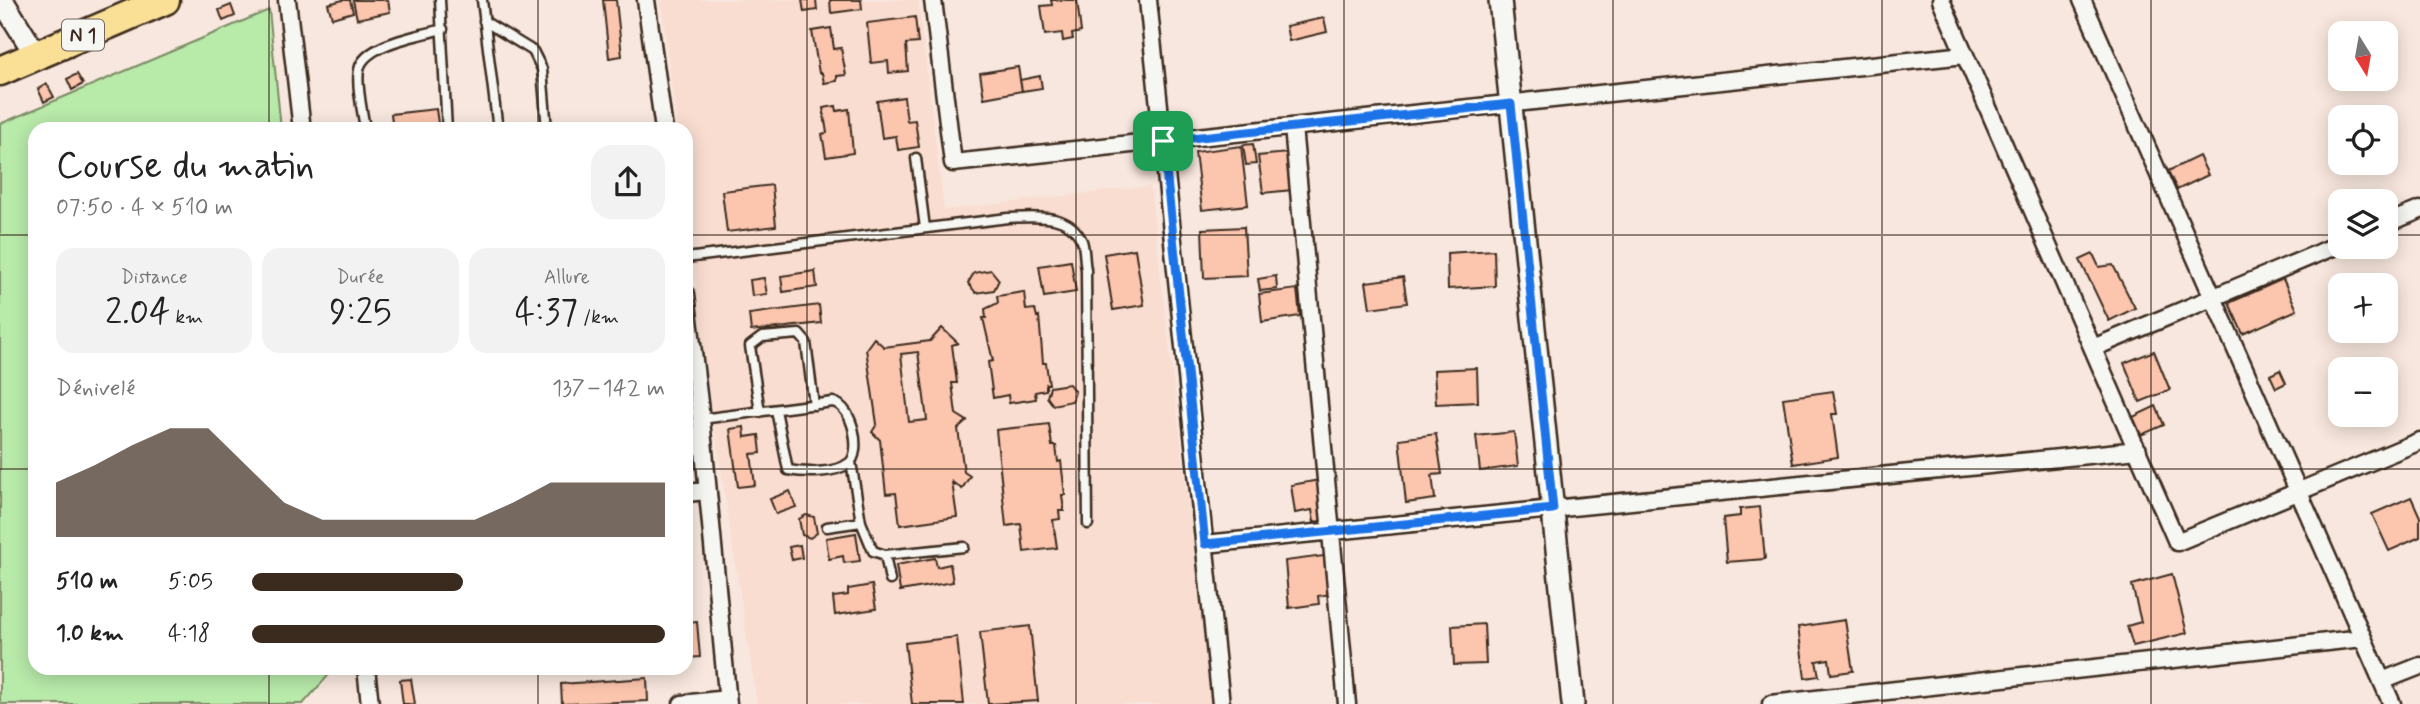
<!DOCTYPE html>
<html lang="fr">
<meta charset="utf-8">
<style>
body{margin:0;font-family:Mynerve,sans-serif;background:#f2f2f2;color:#222;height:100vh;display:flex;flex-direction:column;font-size:26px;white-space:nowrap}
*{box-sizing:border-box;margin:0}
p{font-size:23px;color:#767676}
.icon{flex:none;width:38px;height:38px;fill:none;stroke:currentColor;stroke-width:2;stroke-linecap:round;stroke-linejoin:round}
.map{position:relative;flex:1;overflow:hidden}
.panel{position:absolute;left:28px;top:122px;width:665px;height:553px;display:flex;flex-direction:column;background:#fff;border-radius:21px;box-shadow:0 4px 18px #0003}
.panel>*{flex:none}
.needle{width:46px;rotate:169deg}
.tools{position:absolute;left:2328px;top:21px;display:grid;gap:14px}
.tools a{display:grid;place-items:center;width:70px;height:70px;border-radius:14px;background:#fff;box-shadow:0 4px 18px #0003;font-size:35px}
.pin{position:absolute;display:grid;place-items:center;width:60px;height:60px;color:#fff;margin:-30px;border-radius:14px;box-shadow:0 4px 10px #0006}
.round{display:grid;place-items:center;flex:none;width:74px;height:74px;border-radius:21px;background:#f2f2f2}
.overview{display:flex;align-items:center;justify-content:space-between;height:119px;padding:0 28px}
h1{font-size:38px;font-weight:600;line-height:52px}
.figures{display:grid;grid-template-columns:repeat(3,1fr);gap:10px;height:119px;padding:7px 28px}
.figures div{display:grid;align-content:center;border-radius:18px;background:#f2f2f2;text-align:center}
.figures b{font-size:35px;font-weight:600}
.figures small{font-size:19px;font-weight:400}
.figures p{font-size:19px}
.chart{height:196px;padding:14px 28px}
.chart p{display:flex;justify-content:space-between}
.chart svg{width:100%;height:126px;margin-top:7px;fill:#3b2a1e;opacity:.7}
ul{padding:0 28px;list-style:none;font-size:23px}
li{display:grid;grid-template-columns:112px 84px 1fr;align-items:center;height:52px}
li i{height:18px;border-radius:9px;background:#3b2a1e}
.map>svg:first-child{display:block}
</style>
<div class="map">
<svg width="2420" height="704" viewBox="0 0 2420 704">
<rect width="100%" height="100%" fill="#f8e7de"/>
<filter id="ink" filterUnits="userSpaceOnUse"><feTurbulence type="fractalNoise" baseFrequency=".0143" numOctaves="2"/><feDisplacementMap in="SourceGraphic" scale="14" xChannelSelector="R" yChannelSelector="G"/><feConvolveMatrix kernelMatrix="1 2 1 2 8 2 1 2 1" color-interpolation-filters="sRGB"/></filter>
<g filter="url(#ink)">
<path fill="#f9ddd0" d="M661 0H918L944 210 1150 186 1212 704H757L711 406 686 206V130L677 129Z"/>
<path fill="#b8eaaa" stroke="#7a8a64" stroke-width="2" d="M269 10 281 129 35 130V668L334 669 303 704H0V124Z"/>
<path fill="#fbc5ae" stroke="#3b2a1e" stroke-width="2" fill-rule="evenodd" d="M343 0H350L353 12 332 18 328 4Z
M353 0H388L390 12 357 19Z
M603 0H616L622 56 609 58Z
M802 0H816L817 10 804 12Z
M830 0H861L862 9 831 13Z
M1051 0H1077L1081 32 1072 34 1073 39 1063 41 1062 33 1045 35 1041 6 1052 5Z
M231 5 235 16 223 21 219 10Z
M915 17 918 43 906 44 908 71 889 73 888 61 871 63 867 23Z
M1324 18 1327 32 1289 41 1286 26Z
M831 28 834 49 841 48 846 75 837 76V81L824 83 822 73H819L812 31Z
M1018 67 1022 91 984 98 980 73Z
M77 74 83 84 72 90 67 79Z
M1040 76 1042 88 1022 91 1020 80Z
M47 84 54 97 44 102 38 89Z
M904 97 907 121 915 120 919 147 898 150 896 136 882 138 877 101Z
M836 106 837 111 849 109 853 153 826 157 822 134 827 133 823 108Z
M436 109 439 130H393L391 114Z
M1253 144 1256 164 1246 165 1243 145Z
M1241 146 1248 205 1202 210 1195 152Z
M1288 153 1292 190 1263 193 1258 156Z
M2199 156 2208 175 2177 190 2168 171Z
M772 185 776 226 727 232 722 191Z
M1244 227 1247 276 1204 278 1202 229Z
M1135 249 1144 305 1113 310 1104 254Z
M1494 250 1495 286 1448 289 1447 253Z
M2093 254 2099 267 2113 265 2135 308 2109 321 2080 260Z
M1071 261 1076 292 1044 297 1039 266Z
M991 270 999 280 994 290 976 293 968 283 974 273Z
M815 271 817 287 783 292 781 276Z
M1276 276 1277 289 1260 291 1258 279Z
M1403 277 1407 303 1370 308 1366 282Z
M764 278 767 294 752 296 750 280Z
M2283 279 2297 310 2243 334 2229 303Z
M1297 289 1300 316 1262 322 1259 294Z
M1024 292 1026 310 1035 309 1037 317 1039 316 1043 363H1046L1049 384H1046V390L1035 392 1036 399 1009 403 1008 395 993 398 988 362 993 361 983 318H986L985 309 998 303 997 296Z
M819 305 821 323 751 331 749 314Z
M942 328 958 343 952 345 957 383H952L956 414 967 421 958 429 964 472 970 476 962 489 952 482 957 517 900 525 896 493 886 494 880 440 872 432 877 424 866 349 874 338 884 347 930 341ZM918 352 927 420 909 422 901 354Z
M2154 351 2170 390 2140 402 2124 363Z
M1477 368 1478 402 1436 404 1434 370Z
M2280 370 2286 383 2276 388 2270 375Z
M1069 384 1075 392 1072 401 1053 405 1047 397 1050 387Z
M1833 391 1837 414H1832L1838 457 1793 464 1783 398Z
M2156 406 2164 425 2141 435 2133 417Z
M1049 424 1052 446H1056L1058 462 1061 461 1065 495H1062L1064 511H1059L1060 519 1053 520 1057 548 1024 552 1021 524 1006 526 996 430Z
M744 427 745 437 759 435 761 453 751 454 755 485 738 487 730 429Z
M1514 432 1518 466 1480 471 1476 436Z
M1436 434 1442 474 1432 475 1435 499 1406 503 1399 439Z
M1320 480 1327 520 1314 522 1312 510 1295 513 1291 485Z
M790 491 796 507 776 514 770 499Z
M2411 497 2420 517V537L2389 551 2372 514Z
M1760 507 1765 559 1727 562 1723 518 1740 516V509Z
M806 515 814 517 817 533 810 538 802 535 799 519Z
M856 533 860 561 844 563 843 556 829 559 826 538Z
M800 545 802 558 792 560 789 547Z
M1331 555 1337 593 1318 596 1319 604 1289 608 1285 561Z
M935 558 937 567 950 564 953 582 900 591 896 565Z
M2172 574 2187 633 2133 646 2127 626 2141 622 2132 585Z
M872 585 876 609 835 615 833 597 848 595V589Z
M1845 620 1853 671 1831 674 1829 659 1816 661 1819 676 1805 678 1798 627Z
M697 622 700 657 686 658V623Z
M1484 624 1486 664 1454 665 1452 626Z
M1030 626 1038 701 988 704 980 632Z
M957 637 964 704H912L905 643Z
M647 678 648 701 562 704 561 684Z
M411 679 415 704H403L400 680Z"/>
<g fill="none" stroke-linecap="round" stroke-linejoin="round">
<g stroke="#3b2a1e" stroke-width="13">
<path id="lane" d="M440 0 447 130
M482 0 498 130
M484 21 533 51 542 69 547 130
M365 130C363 112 356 87 359 70 363 44 421 35 443 29
M916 158 925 228
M686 258 1008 218C1034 217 1069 212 1082 241 1085 249 1084 261 1086 269L1088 524
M760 412 750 346 762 337 799 334 806 342 814 405
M701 419 833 402C854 407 862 454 849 463 835 474 804 473 788 470L776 410
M851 462 861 522 873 551 885 555 964 547
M827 527 861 522
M885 555 890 580"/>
</g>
<g stroke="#3b2a1e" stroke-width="21">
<path id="street" d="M287 0 302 130
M646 0 664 130
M933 0 953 163 1965 55
M1148 0 1221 704
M1941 0 2177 542 2420 441
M2082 0 2392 704
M1293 127 1347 704
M2385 224 2420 210
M686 294 701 419 728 704
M2093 348 2340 244
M686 493 707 491
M1205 544 2138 450
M366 668 370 704
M2382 681 2420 666
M682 704 727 699
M1771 704 2363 638"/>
</g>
<g stroke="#3b2a1e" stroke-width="26">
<path id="secondary" d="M2 0 36 55
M1500 0 1573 704"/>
</g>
<g stroke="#3b2a1e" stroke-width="33">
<path id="highway" d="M0 71 165 0"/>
</g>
<use href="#lane" stroke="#f6f6f2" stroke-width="8"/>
<use href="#street" stroke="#f6f6f2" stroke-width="16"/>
<use href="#secondary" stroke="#f6f6f2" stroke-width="21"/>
<use href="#highway" stroke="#fadf96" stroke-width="28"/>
</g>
</g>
<g fill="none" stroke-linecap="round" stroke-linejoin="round" filter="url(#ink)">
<g stroke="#fff" stroke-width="14">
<path id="route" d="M1511 104 1553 509 1205 544 1163 141Z"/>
</g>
<use href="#route" stroke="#1a73e8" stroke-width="9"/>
</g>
<path fill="none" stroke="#3b2a1e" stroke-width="2" stroke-opacity="0.55" d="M269 0V130M538 0V130M807 0V704M1076 0V704M1344 0V704M1613 0V704M1882 0V704M2151 0V704M0 235H35M686 235H2340M2385 235H2420M0 469H35M686 469H2420M269 668V704M538 668V704"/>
<g text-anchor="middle" stroke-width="5" stroke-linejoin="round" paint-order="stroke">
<rect fill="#f6f6f2" stroke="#73675e" stroke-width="2" x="62" y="19.5" width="42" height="31" rx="5"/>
<g font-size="19" font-weight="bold" fill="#3b2a1e">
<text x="83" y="42">N 1</text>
</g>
</g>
</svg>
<div class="tools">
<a><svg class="needle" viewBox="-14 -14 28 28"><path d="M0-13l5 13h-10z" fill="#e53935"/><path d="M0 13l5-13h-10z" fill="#767676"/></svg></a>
<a><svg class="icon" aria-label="locate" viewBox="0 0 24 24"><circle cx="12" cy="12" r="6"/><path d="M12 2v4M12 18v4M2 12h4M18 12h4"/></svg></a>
<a><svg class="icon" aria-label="layers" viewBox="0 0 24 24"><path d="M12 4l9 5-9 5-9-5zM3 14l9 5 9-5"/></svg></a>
<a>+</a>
<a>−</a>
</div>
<div class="pin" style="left:1163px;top:141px;background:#1e9e55"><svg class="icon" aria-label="arrive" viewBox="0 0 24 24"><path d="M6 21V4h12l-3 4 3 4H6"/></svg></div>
<section class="panel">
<div class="overview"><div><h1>Course du matin</h1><p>07:50 · 4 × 510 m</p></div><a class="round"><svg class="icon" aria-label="share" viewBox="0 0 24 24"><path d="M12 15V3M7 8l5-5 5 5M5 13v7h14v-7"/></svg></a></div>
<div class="figures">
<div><p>Distance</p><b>2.04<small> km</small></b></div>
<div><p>Durée</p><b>9:25</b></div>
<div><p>Allure</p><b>4:37<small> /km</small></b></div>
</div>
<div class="chart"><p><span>Dénivelé</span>137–142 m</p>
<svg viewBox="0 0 160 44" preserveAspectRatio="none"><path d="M0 44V25L10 19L20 12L30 6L40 6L50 19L60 32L70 38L80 38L90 38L100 38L110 38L120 32L130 25L140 25L150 25L160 25V44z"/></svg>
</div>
<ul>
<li><b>510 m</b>5:05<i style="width:51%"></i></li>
<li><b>1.0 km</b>4:18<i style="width:100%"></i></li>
</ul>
</section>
</div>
